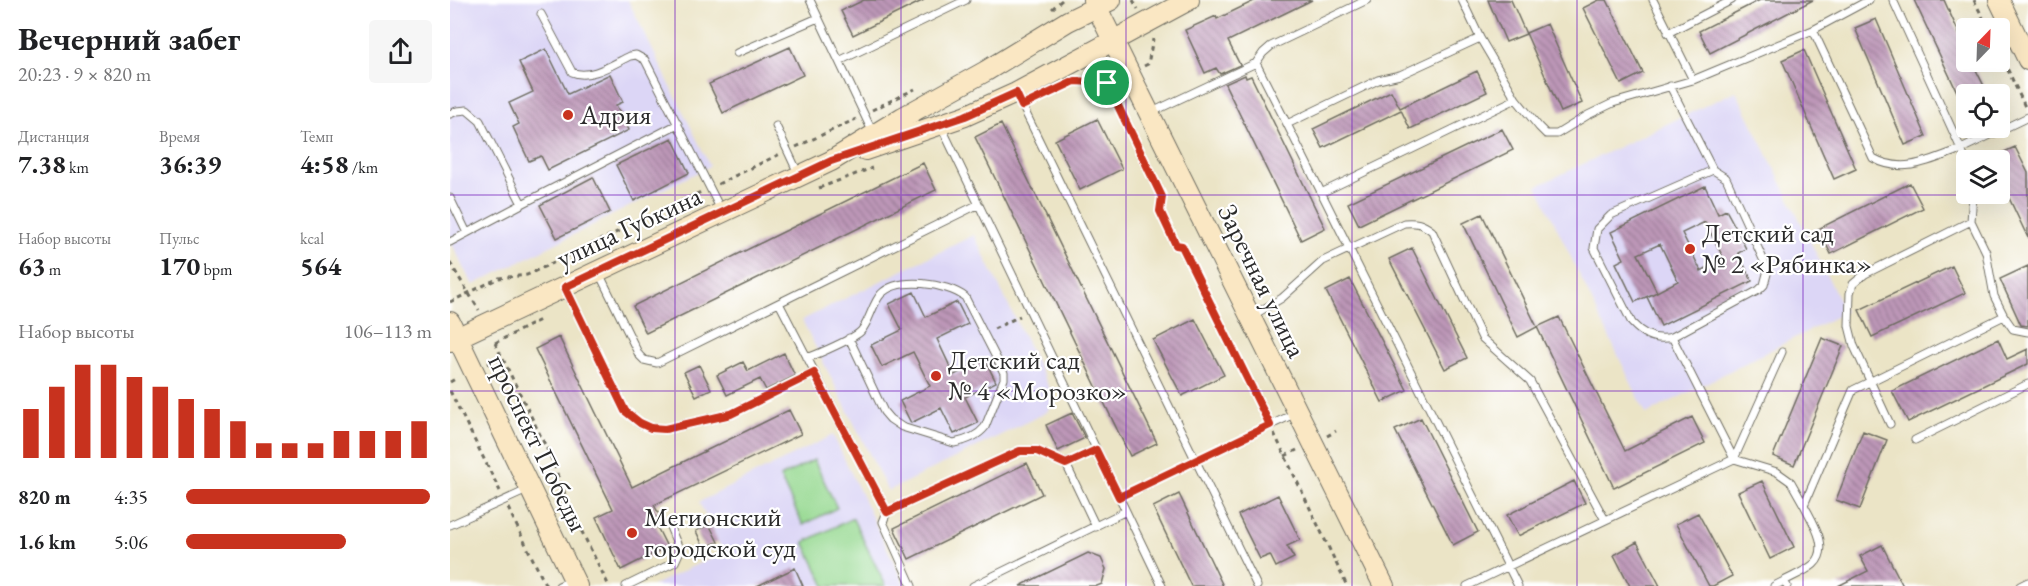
<!DOCTYPE html>
<html lang="ru">
<meta charset="utf-8">
<style>
body{margin:0;font-family:"EB Garamond",serif;background:#f6f6f6;color:#202124;height:100vh;display:flex;flex-direction:column;font-size:22px;white-space:nowrap}
*{box-sizing:border-box;margin:0}
p{font-size:20px;color:#757577}
.icon{flex:none;width:33px;height:33px;fill:none;stroke:currentColor;stroke-width:2;stroke-linecap:round;stroke-linejoin:round}
.map{position:relative;flex:1;overflow:hidden}
.drawer{display:flex;flex-direction:column;background:#fff;width:450px}
.drawer>*{flex:none}
.needle{width:39px;rotate:23deg}
.controls{position:absolute;left:1506px;top:18px;display:grid;gap:12px}
.controls a{display:grid;place-items:center;width:54px;height:54px;border-radius:6px;background:#fff;box-shadow:0 6px 24px #0002;font-size:30px}
.pin{position:absolute;display:grid;place-items:center;width:51px;height:51px;color:#fff;margin:-26px;border:3px solid #fff;border-radius:50%;box-shadow:0 2px 6px #0007}
.round{display:grid;place-items:center;flex:none;width:63px;height:63px;border-radius:6px;background:#f6f6f6}
.summary{display:flex;align-items:center;justify-content:space-between;height:102px;padding:0 18px}
h1{font-size:33px;font-weight:700;line-height:45px}
.figures{display:grid;grid-template-columns:repeat(3,1fr);gap:9px;height:102px;padding:6px 18px}
.figures div{display:grid;align-content:center}
.figures b{font-size:26px;font-weight:700}
.figures small{font-size:16px;font-weight:400}
.figures p{font-size:16px}
.chart{height:168px;padding:12px 18px}
.chart p{display:flex;justify-content:space-between}
.chart svg{width:100%;height:108px;margin-top:6px;stroke:#c8321e;stroke-width:6}
ul{padding:0 18px;list-style:none;font-size:20px}
li{display:grid;grid-template-columns:96px 72px 1fr;align-items:center;height:45px}
li i{height:15px;border-radius:8px;background:#c8321e}
main{display:flex;flex:1;min-height:0}
.map>svg:first-child{display:block}
</style>
<main>
<section class="drawer">
<div class="summary"><div><h1>Вечерний забег</h1><p>20:23 · 9 × 820 m</p></div><a class="round"><svg class="icon" aria-label="share" viewBox="0 0 24 24"><path d="M12 15V3M7 8l5-5 5 5M5 13v7h14v-7"/></svg></a></div>
<div class="figures">
<div><p>Дистанция</p><b>7.38<small> km</small></b></div>
<div><p>Время</p><b>36:39</b></div>
<div><p>Темп</p><b>4:58<small> /km</small></b></div>
</div>
<div class="figures">
<div><p>Набор высоты</p><b>63<small> m</small></b></div>
<div><p>Пульс</p><b>170<small> bpm</small></b></div>
<div><p>kcal</p><b>564</b></div>
</div>
<div class="chart"><p><span>Набор высоты</span>106–113 m</p>
<svg viewBox="0 0 160 44" preserveAspectRatio="none"><path d="M5 44V24M15 44V15M25 44V6M35 44V6M45 44V11M55 44V15M65 44V20M75 44V24M85 44V29M95 44V38M105 44V38M115 44V38M125 44V33M135 44V33M145 44V33M155 44V29"/></svg>
</div>
<ul>
<li><b>820 m</b>4:35<i style="width:99%"></i></li>
<li><b>1.6 km</b>5:06<i style="width:65%"></i></li>
</ul>
</section>
<div class="map">
<svg width="1578" height="586" viewBox="0 0 1578 586">
<defs>
<pattern id="building-back-hatch" width="6" height="6" patternUnits="userSpaceOnUse" patternTransform="scale(1.5)"><rect width="6" height="6" fill="#bd97b8"/><path d="M-1 5l2 2M0 0l6 6M5-1l2 2" fill="none" stroke="#9a7b96"/></pattern>
</defs>
<rect width="100%" height="100%" fill="#fff"/>
<filter id="ink" filterUnits="userSpaceOnUse"><feTurbulence type="fractalNoise" baseFrequency=".0167" numOctaves="2"/><feDisplacementMap in="SourceGraphic" scale="12" xChannelSelector="R" yChannelSelector="G"/><feConvolveMatrix kernelMatrix="1 2 1 2 8 2 1 2 1" color-interpolation-filters="sRGB"/></filter>
<filter id="wash" filterUnits="userSpaceOnUse"><feTurbulence type="fractalNoise" baseFrequency=".008" numOctaves="4" result="noise"/><feDisplacementMap in="SourceGraphic" scale="24" xChannelSelector="R" yChannelSelector="G"/><feGaussianBlur stdDeviation="1.35" result="paint"/><feColorMatrix in="noise" values="0 0 0 0 0 0 0 0 0 0 0 0 0 0 0 0 0 1.4 0 .05"/><feComposite in="paint" operator="in"/></filter>
<g filter="url(#wash)">
<rect width="100%" height="100%" fill="#ebe4c6"/>
<path fill="#dcd6f6" d="M0 0H178L260 166 23 285 0 240Z
M1286 91 1395 312 1196 414 1087 186Z
M524 235 604 398 597 412 438 491 352 320Z
M383 435 455 586H202L273 552 249 502Z"/>
<path fill="#96d991" stroke="#60825e" stroke-width="1.5" d="M364 460 387 508 353 525 330 477Z
M403 518V519L436 586H375L354 542Z"/>
<g id="blocks">
<path fill="url(#building-back-hatch)" fill-rule="evenodd" d="M414 0H474L403 35 391 11Z
M806 0H862L778 41 790 65 770 74 766 68 755 73 735 30 766 16 767 19Z
M1038 0H1061L1076 34 1056 42Z
M1149 0H1157L1193 73 1171 84 1133 8Z
M1310 0H1363L1260 53 1249 31Z
M1464 0H1494L1516 49V62H1522L1538 94H1508Z
M1426 19 1476 136 1455 145 1405 28Z
M1097 24 1132 103 1111 112 1076 33Z
M340 47 353 75 273 113 259 84Z
M96 49 118 94 160 74 173 102 166 105 179 130 98 170 91 156 79 161 63 127 69 124 59 103 83 92 69 62Z
M1354 50 1406 169 1384 179 1332 60Z
M1027 71 1037 92 960 129 951 110 873 148 863 129 941 91 950 108Z
M795 75 796 78 801 76 875 228 851 240 775 84Z
M647 119 672 169 630 190 605 140Z
M551 124 707 443 680 456 525 137Z
M1052 129 1063 150 909 225 898 203Z
M222 138 239 173 184 201 166 165Z
M1565 147 1578 173V238L1550 179V154Z
M473 163 486 190 196 333 183 306Z
M143 177 160 212 107 238 90 205Z
M1460 183 1473 208 1381 254 1368 229Z
M1255 186 1268 214 1276 210 1288 232 1296 249 1288 253 1302 281 1211 326 1197 297 1228 281 1210 244 1188 254 1207 292 1185 302 1166 263 1174 259 1161 232ZM1255 222 1274 259 1251 271 1232 233Z
M1032 214 1087 327 1068 337 1013 223Z
M962 248 1017 358 995 369 939 259Z
M1502 266 1515 293 1422 337 1409 310Z
M1578 266V326L1571 325 1550 279Z
M900 279 957 390 932 402 876 291Z
M464 292 476 317 507 302 518 324 487 339 504 375 535 360 546 382 515 397 528 423 504 434 491 408 461 423 450 401 480 386 463 352 432 367 421 345 452 330 439 304Z
M1109 317 1175 451 1242 417 1255 443 1164 488 1087 327Z
M745 319 774 375 732 396 703 340Z
M109 337 182 487 339 410 351 434 204 505 210 516 203 519 217 547 171 570 146 517 163 509 85 349Z
M1372 338 1393 346 1344 465 1323 456Z
M1548 339 1557 359 1578 349V364L1458 422 1442 391Z
M334 353 345 376 316 390 310 379 277 395 267 375 293 362 298 371Z
M249 365 261 389 246 396 234 372Z
M622 413 635 438 608 451 596 425Z
M971 418 1028 532 1003 545 945 430Z
M1413 431 1437 440 1410 509 1386 500Z
M577 463 592 494 459 559 444 528Z
M1124 481 1135 503 1068 536 1057 515Z
M1312 481 1344 547 1320 559 1288 492Z
M729 494 773 586H741L703 507Z
M828 495 850 540 837 546 844 558 826 567 820 555 810 559 788 515Z
M1248 513 1282 576 1263 586H1259L1226 524Z
M259 524 268 542 254 548 246 531Z
M1187 542 1210 586H1180L1164 555Z
M1432 545 1453 586H1388L1418 571 1410 556Z
M638 553 651 558 656 569 652 584 647 586H570Z
M345 568 353 586H307Z"/>
</g>
</g>
<g filter="url(#ink)">
<use href="#blocks" fill-opacity="0" stroke="#6e6c61" stroke-width="1.5"/>
<g fill="none" stroke-linecap="round" stroke-linejoin="round">
<g stroke="#6e6c61" stroke-width="9">
<path id="lane" d="M360 0 423 133
M1012 0 1030 38 1066 99 1089 127 1096 134H1107L1138 115 1163 103 1243 80 1363 30 1419 0
M1203 0 1243 80
M91 14 122 72C140 80 163 64 180 56L186 55 195 60 272 212
M1363 30 1423 158C1453 175 1481 160 1511 149L1443 0
M1218 33 1282 0
M287 53 368 18
M389 61 516 0
M806 63 837 124 928 80 950 75 1030 38
M1220 86 1263 170 1276 178 1318 270 1314 285 1309 290 1222 337C1207 341 1193 335 1182 323L1144 248 1147 229 1161 215 1263 170
M567 95 807 586
M700 113 806 63 813 53 821 46 917 0
M0 114 7 111 17 110 30 121 72 204 0 242
M837 124 1068 586
M326 126 348 173
M491 126 712 586
M1516 162 1511 149 1578 117
M871 193 1066 99
M0 198 17 233
M72 204 228 124
M1521 221 1536 252 1544 296 1554 316
M149 273 189 355 194 360 207 363 527 205
M116 289 175 411 190 424 201 428 215 429 281 414 364 373
M329 303 437 512 433 522 462 586
M802 316 832 298 873 261 954 223C966 222 972 223 982 231L1032 338 1080 381 1155 520
M1222 337 1284 459 1327 472 1341 482 1354 505
M357 358C368 354 405 338 411 331 420 321 422 304 431 294 448 276 497 283 515 297L554 373V379L535 427C528 436 514 441 504 443L452 427 440 419 434 412 399 338
M1440 424 1404 346 1399 326 1400 293 1403 284 1415 274 1521 221 1523 194
M1465 440 1578 384
M616 464 646 527
M669 497 846 413
M437 512 570 451H587L616 464 646 450
M0 525 77 490
M1334 581C1343 576 1356 571 1364 564 1381 548 1362 521 1354 505L1403 390 1554 316 1563 329 1578 332
M109 586 123 580
M176 586 225 562 230 551 220 527
M523 586 676 511
M1017 586 1284 459 1332 352
M1324 586 1334 581 1337 586
M1570 586 1578 582"/>
</g>
<g stroke="#6e6c61" stroke-width="22">
<path id="secondary" d="M643 0 934 586
M1549 0 1578 60
M415 150 515 116 566 93 739 0
M0 322 127 586
M0 341 381 161 453 117 536 71 618 21 661 0"/>
</g>
<path stroke="#6e6c61" stroke-width="3" stroke-dasharray="4.5 4.5" stroke-linecap="butt" d="M683 0 688 9
M1524 0 1538 28
M602 9 612 0
M1550 53 1576 109
M694 66 698 64 703 39
M626 81 657 83 664 80
M657 83 713 197 710 211 726 245 732 246 816 417
M422 110 465 89
M346 147 406 119
M268 184 330 154
M369 188 422 168
M0 263 29 310
M0 302 49 278 77 275 251 192
M544 329 570 316
M45 343 92 319
M45 343 100 455 121 510 159 586
M38 364 52 357
M0 382 7 378
M0 391 50 491
M824 433 897 586
M877 436 886 431
M835 456 847 450
M58 508 96 586"/>
<use href="#lane" stroke="#fff" stroke-width="7"/>
<use href="#secondary" stroke="#fae7c3" stroke-width="20"/>
</g>
</g>
<g fill="none" stroke-linecap="round" stroke-linejoin="round" filter="url(#ink)">
<g stroke="#fff" stroke-width="12">
<path id="route" d="M625 81 657 83 712 197 710 211 726 245 732 246 820 425 669 497 646 450 616 464 587 451H570L437 512 364 373 281 414 215 429 201 428 190 423 175 411 115 287 381 161 515 116 566 93 572 106Z"/>
</g>
<use href="#route" stroke="#c8321e" stroke-width="8"/>
</g>
<path fill="none" stroke="#7b2cbf" stroke-width="1.5" stroke-opacity="0.55" d="M225 0V586M451 0V586M676 0V586M902 0V586M1127 0V586M1353 0V586M0 195H1578M0 391H1578"/>
<g fill="#c8321e" stroke="#fff" stroke-width="2">
<circle cx="118" cy="115" r="6"/>
<circle cx="1240" cy="249" r="6"/>
<circle cx="486" cy="376" r="6"/>
<circle cx="182" cy="533" r="6"/>
</g>
<g text-anchor="middle" stroke-width="4.5" stroke-linejoin="round" paint-order="stroke">
<g font-size="27" fill="#2b2b2b" stroke="#fff" text-anchor="start">
<text x="130" y="124">Адрия</text>
<text x="1252" y="242">Детский сад<tspan x="1252" dy="31">№ 2 «Рябинка»</tspan></text>
<text x="498" y="369">Детский сад<tspan x="498" dy="31">№ 4 «Морозко»</tspan></text>
<text x="194" y="526">Мегионский<tspan x="194" dy="31">городской суд</tspan></text>
</g>
<g font-size="27" fill="#2b2b2b" stroke="#fff">
<text transform="translate(179 227) rotate(-25)" y="9">улица Губкина</text>
<text transform="translate(812 281) rotate(64)" y="9">Заречная улица</text>
<text transform="translate(88 443) rotate(64)" y="9">проспект Победы</text>
</g>
</g>
</svg>
<div class="controls">
<a><svg class="needle" viewBox="-14 -14 28 28"><path d="M0-13l5 13h-10z" fill="#e53935"/><path d="M0 13l5-13h-10z" fill="#757577"/></svg></a>
<a><svg class="icon" aria-label="locate" viewBox="0 0 24 24"><circle cx="12" cy="12" r="6"/><path d="M12 2v4M12 18v4M2 12h4M18 12h4"/></svg></a>
<a><svg class="icon" aria-label="layers" viewBox="0 0 24 24"><path d="M12 4l9 5-9 5-9-5zM3 14l9 5 9-5"/></svg></a>
</div>
<div class="pin" style="left:657px;top:83px;background:#1e9e55"><svg class="icon" aria-label="arrive" viewBox="0 0 24 24"><path d="M6 21V4h12l-3 4 3 4H6"/></svg></div>
</div>
</main>
